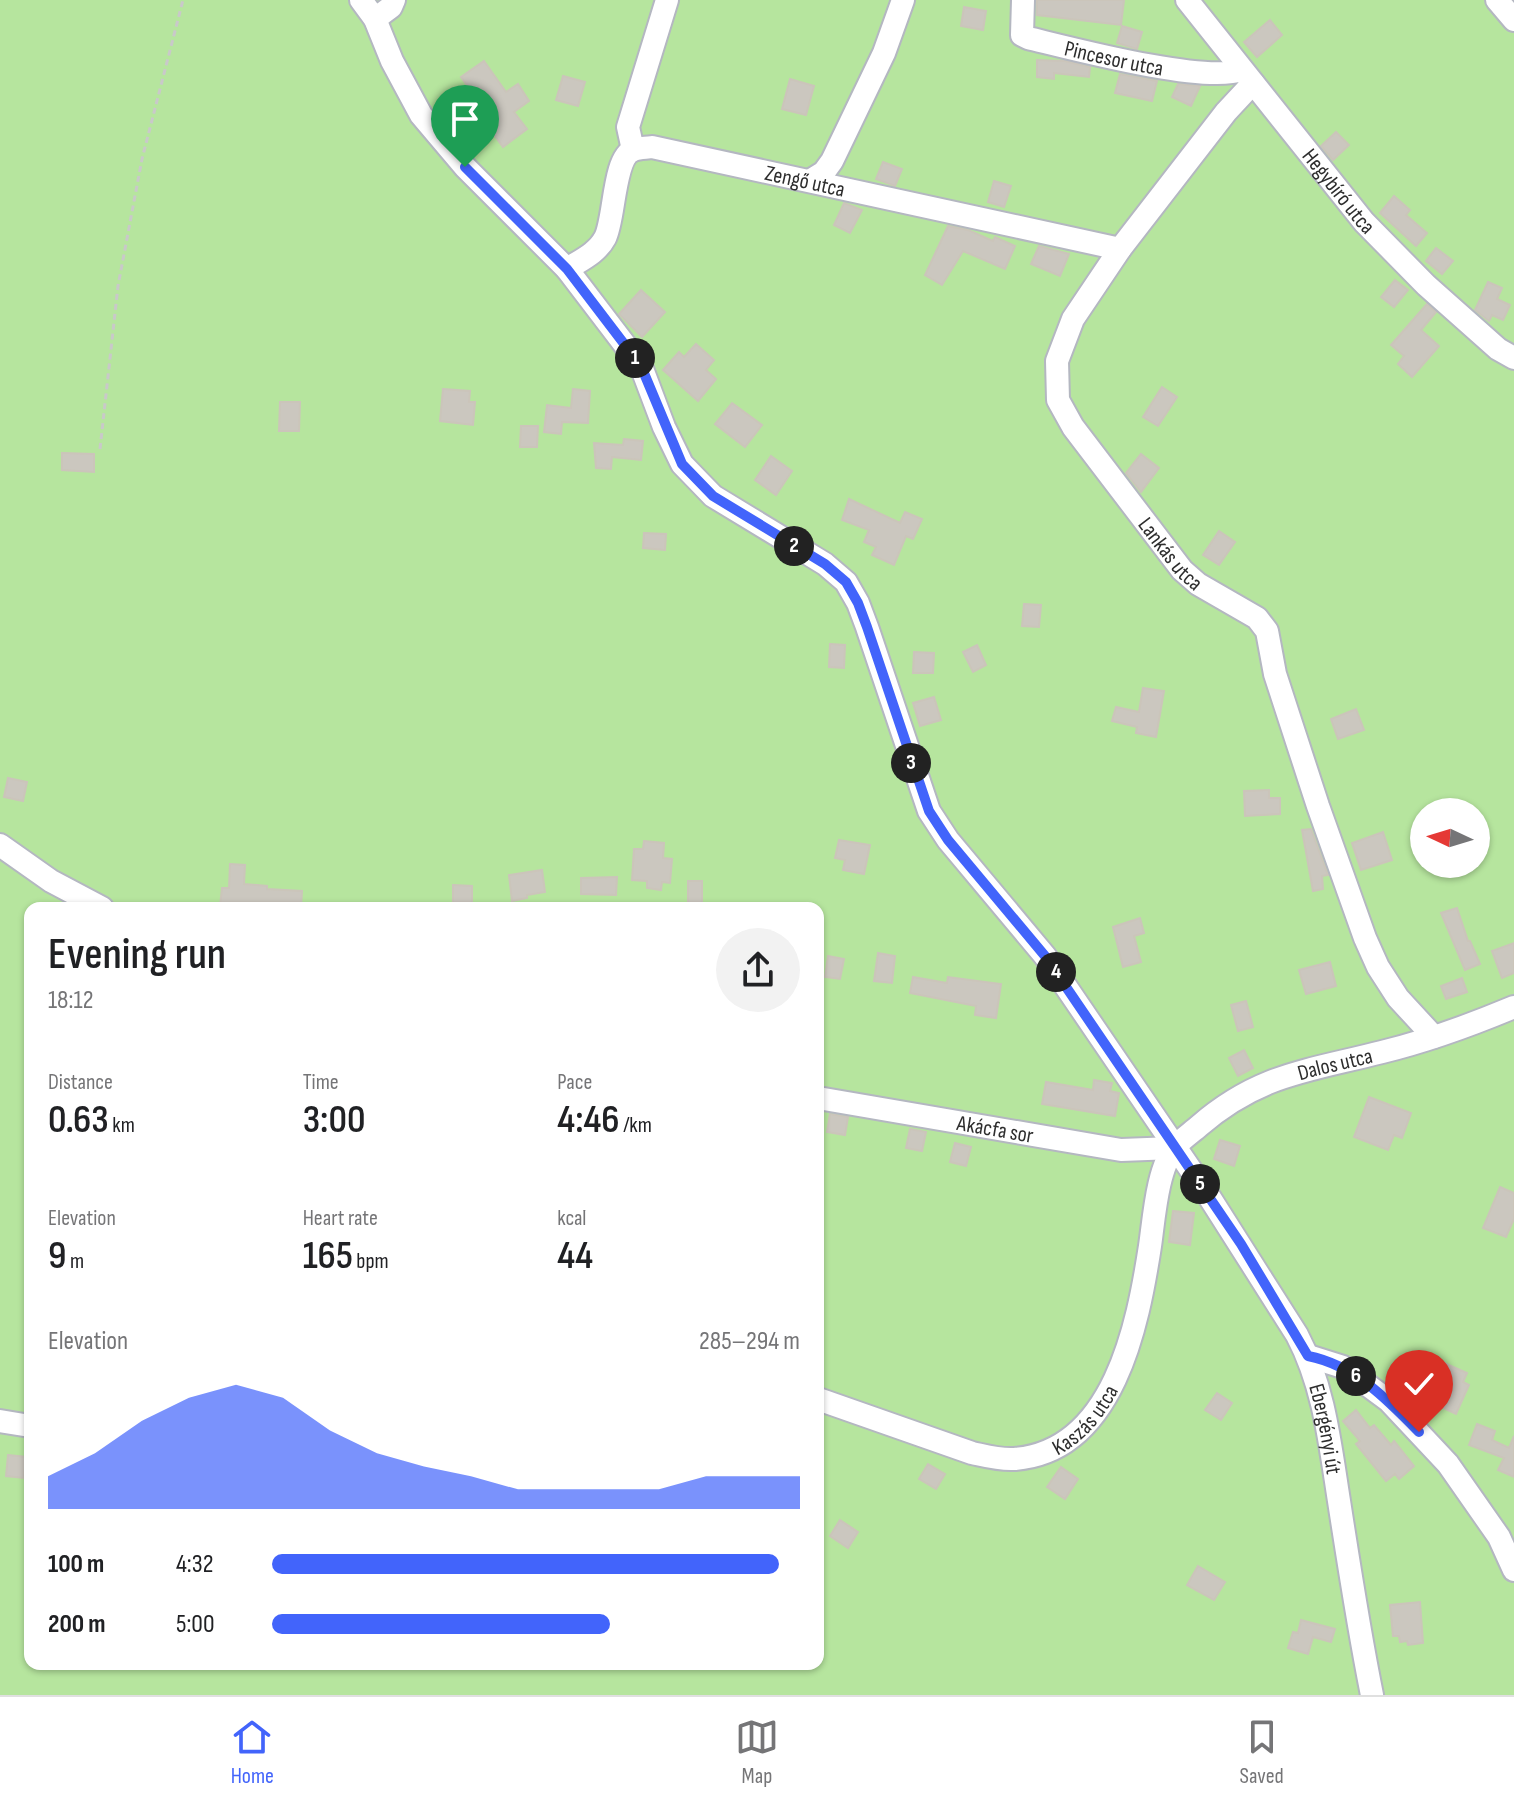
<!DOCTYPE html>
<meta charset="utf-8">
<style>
body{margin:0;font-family:"Sofia Sans Condensed",sans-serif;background:#f2f2f2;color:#202124;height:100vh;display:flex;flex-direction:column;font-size:30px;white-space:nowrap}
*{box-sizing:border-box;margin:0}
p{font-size:26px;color:#757577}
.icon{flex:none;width:44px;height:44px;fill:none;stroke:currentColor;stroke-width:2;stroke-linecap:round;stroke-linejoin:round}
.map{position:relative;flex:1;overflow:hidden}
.panel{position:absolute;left:24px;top:902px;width:800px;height:768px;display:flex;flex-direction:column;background:#fff;border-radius:16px;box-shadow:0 2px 6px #0004}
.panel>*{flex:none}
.needle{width:52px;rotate:274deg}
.buttons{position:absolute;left:1410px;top:798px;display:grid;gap:16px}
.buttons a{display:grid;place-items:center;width:80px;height:80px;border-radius:50%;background:#fff;box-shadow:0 2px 6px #0004;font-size:40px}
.pin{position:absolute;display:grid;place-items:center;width:68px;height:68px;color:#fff;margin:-82px -34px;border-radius:50% 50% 50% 0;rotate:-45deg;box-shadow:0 0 8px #0007}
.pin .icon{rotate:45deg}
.km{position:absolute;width:40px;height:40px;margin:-20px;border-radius:50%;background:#222;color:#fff;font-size:22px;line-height:40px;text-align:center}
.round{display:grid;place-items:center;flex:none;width:84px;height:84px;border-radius:42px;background:#f2f2f2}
.head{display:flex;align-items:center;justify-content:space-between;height:136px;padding:0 24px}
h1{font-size:44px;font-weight:600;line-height:60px}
.stats{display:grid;grid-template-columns:repeat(3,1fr);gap:12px;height:136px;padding:8px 24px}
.stats div{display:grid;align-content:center}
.stats b{font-size:40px;font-weight:600}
.stats small{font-size:22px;font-weight:400}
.stats p{font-size:22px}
.chart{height:224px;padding:16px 24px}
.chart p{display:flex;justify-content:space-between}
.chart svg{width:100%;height:144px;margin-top:8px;fill:#4264fb;opacity:.7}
ul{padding:0 24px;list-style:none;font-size:26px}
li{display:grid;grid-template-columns:128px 96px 1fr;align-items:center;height:60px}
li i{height:20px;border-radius:10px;background:#4264fb}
.tab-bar{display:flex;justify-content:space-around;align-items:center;height:112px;border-top:2px solid #e0e0e0;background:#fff;font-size:22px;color:#757577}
.tab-bar a{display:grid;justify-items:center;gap:4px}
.tab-bar .active{color:#4264fb}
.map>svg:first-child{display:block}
</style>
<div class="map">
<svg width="1514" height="1695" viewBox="0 0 1514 1695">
<rect width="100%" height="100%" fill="#efe9e1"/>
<path fill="#b6e59e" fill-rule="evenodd" d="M0 0H1514V1695H0ZM1424 812H1476V864H1424ZM30 908H818V1664H30Z"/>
<path fill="#cbc7bf" stroke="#cbc5ba" stroke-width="2" d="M1037 0H1124L1121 25 1037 15Z
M964 7 986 11 983 30 961 26Z
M1270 20 1282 35 1257 57 1244 42Z
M1122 26 1142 32 1137 49 1117 43Z
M1037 60 1065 61 1090 67 1089 77 1054 73V79L1037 77Z
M484 61 506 92 518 84 529 101 514 112 527 129 503 147 481 117 471 124 456 102 471 91 461 77Z
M1120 74 1157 81 1152 101 1115 93Z
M563 76 585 82 578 106 556 100Z
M790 79 814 86 806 115 782 109Z
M1178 84 1200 86 1191 106 1172 97Z
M1336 132 1349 145 1333 160 1321 146Z
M883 162 902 169 895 186 876 179Z
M994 181 1011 186 1004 207 988 202Z
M1394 196 1410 210 1406 215 1427 233 1416 246 1380 213Z
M844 203 862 210 850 233 834 225Z
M948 226 968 230 993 241 995 237 1015 246 1005 269 963 251 942 285 925 275Z
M1039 246 1069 254 1060 276 1031 264Z
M1436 248 1453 261 1442 274 1426 261Z
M1395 280 1408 290 1394 307 1381 297Z
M1488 282 1502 288 1497 299 1510 305 1503 320 1492 315 1489 321 1475 310Z
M641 290 665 312 642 337 619 314Z
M1427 304 1436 312 1421 330 1439 346 1412 377 1398 364 1404 356 1391 345Z
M696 344 714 360 706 370 716 379 698 401 663 370 679 352 684 357Z
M1162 387 1177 397 1158 426 1143 417Z
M443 389 470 391 469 402H475L473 425 440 421Z
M573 389 590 391 588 423 562 422 561 434 544 432 547 405 571 408Z
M280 402H300L299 431H279Z
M732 403 762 425 745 447 715 424Z
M521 426H538L537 447H520Z
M624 439 643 441 641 460 612 457 611 469 596 468 594 443 623 445Z
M62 453 94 454V472L62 470Z
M1141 454 1159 468 1141 492 1126 473Z
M771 456 792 471 776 495 755 480Z
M849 499 900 523 905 512 922 519 913 539 906 536 894 565 872 555 876 547 864 542 869 530 842 520Z
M1219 531 1235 542 1219 565 1203 555Z
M644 533 666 534 665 550 643 548Z
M1024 604 1041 605 1039 627 1022 626Z
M830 644 845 645 844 668 829 667Z
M977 645 986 665 973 672 963 652Z
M914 652 934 653 933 673H913Z
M1143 688 1164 691 1156 737 1136 733 1137 727 1112 721 1116 707 1139 712Z
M934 697 941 720 920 726 913 703Z
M1356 709 1364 730 1338 739 1331 719Z
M8 778 27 782 23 801 4 797Z
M1269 790V798H1280V814L1245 816 1244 791Z
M1311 829 1328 875 1322 876 1323 889 1313 891 1302 830Z
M1383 832 1392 860 1361 870 1352 843Z
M839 840 870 845 864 874 843 870 845 860 835 858Z
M644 841 664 843 663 858 672 859 670 883 662 882 661 890 647 888V881L632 880 634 849H643Z
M230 864 245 865 244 884 267 886V889L302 891 301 908 220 906 222 888H229Z
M542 870 545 892 527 895V898L512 901 509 875Z
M617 877 616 895 581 894V878Z
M688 881H702V907H688Z
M453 885 472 886V906L453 905Z
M1457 908 1468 941H1470L1480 964 1465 970 1441 913Z
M1140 918 1144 933 1134 936 1141 962 1123 967 1113 927Z
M1514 943V973L1502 978 1492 951Z
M878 953 895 956 892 983 874 981Z
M828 956 844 959 840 979 825 977Z
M1330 962 1336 986 1306 994 1299 970Z
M913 977 947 983 948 977 1001 984 996 1018 975 1015 976 1006 910 993Z
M1462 978 1467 992 1446 999 1441 986Z
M1246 1001 1253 1027 1238 1031 1231 1005Z
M1244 1050 1253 1068 1238 1076 1229 1058Z
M1094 1080 1112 1083 1110 1091 1119 1093 1115 1116 1042 1104 1046 1082 1093 1090Z
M1369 1097 1411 1113 1402 1138 1394 1135 1388 1150 1354 1137Z
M830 1114 848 1117 845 1135 827 1132Z
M910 1129 926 1132 922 1151 906 1148Z
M1220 1140 1240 1146 1234 1166 1214 1159Z
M955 1143 971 1147 966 1166 950 1162Z
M1500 1187 1514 1193V1219L1506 1237 1483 1228Z
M1173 1211 1194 1213 1190 1245 1169 1242Z
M1424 1354 1467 1373 1463 1382 1469 1385 1456 1414 1424 1399 1427 1392 1411 1385Z
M1217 1393 1232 1403 1221 1420 1205 1410Z
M1356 1410 1370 1428 1374 1425 1391 1445 1394 1441 1414 1466 1399 1479 1395 1474 1386 1481 1356 1444 1360 1441 1343 1421Z
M1477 1424 1495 1431 1492 1440 1509 1448 1514 1436V1477L1498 1470 1504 1458 1469 1445Z
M8 1455 26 1457 24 1478 6 1476Z
M928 1464 945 1474 936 1489 919 1479Z
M1061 1467 1078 1479 1065 1499 1047 1487Z
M840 1520 858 1532 848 1548 830 1536Z
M1198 1566 1225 1582 1214 1600 1187 1585Z
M1420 1602 1423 1643 1408 1645 1407 1641 1400 1642 1399 1636H1393L1390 1605Z
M1301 1620 1335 1629 1331 1642 1313 1637 1308 1654 1288 1648 1293 1632 1298 1633Z"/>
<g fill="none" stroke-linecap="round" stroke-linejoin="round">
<g stroke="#b4b7c1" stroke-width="26">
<g id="minor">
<path id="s1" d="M361 0 375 19 392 61 421 115 465 167 567 269 641 366 664 427 682 464 713 496 825 564 846 582 858 603 867 627 929 811 948 840 1045 956 1210 1198 1297 1335C1324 1386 1330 1444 1339 1501 1349 1566 1359 1631 1372 1695"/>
<path id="s2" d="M1023 0 1022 35 1028 38C1070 48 1205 84 1241 70"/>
<path id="s3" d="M1187 0 1364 222 1426 285 1498 349 1514 358"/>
<path d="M1497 0 1514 20"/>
<path d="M375 19 391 7 394 0"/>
<path id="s4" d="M1253 83 1226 112 1120 249 1073 319 1057 361 1058 400 1073 427 1182 570 1198 584 1257 618 1267 631 1275 674 1318 806 1365 938 1378 967 1398 998 1434 1037"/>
<path d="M633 150 628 127 667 0"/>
<path d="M811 180 824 172 832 161 884 53 903 0"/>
<path id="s5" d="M567 269C581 260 597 253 605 238 615 219 613 158 633 150 638 148 646 148 652 147L1120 249"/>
<path d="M0 845 51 881 102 908"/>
<path id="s6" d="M818 1098 1121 1150 1174 1148"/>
<path d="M1308 1356 1343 1367 1389 1401 1448 1464 1499 1537 1514 1570"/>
<path id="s7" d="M818 1399 972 1453C986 1456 1000 1460 1014 1459 1114 1452 1138 1324 1150 1246 1154 1219 1157 1167 1176 1146 1182 1139 1191 1133 1199 1126 1259 1074 1308 1071 1382 1052 1427 1041 1471 1025 1514 1007"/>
<path d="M0 1421 30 1426"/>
</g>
</g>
<path stroke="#c9c9c9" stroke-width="3" stroke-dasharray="6 4" stroke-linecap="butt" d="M100 449 118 286 142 159 183 0"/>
<use href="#minor" stroke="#fff" stroke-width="22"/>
</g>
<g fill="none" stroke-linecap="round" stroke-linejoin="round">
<g stroke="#fff" stroke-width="16">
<path id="route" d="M465 167 567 269 641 366 682 464 713 496 825 564 846 582 858 603 867 627 929 811 948 840 1045 956 1241 1244 1308 1356C1354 1365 1387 1399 1419 1432"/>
</g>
<use href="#route" stroke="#4264fb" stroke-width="10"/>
</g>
<g text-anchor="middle" stroke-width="8" stroke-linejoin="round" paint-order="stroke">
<g font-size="22" fill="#2e2e2e" stroke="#fff">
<text dy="8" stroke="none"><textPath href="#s2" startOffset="130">Pincesor utca</textPath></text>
<text dy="8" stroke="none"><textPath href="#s5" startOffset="320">Zengő utca</textPath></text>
<text dy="8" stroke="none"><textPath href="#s3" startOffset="244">Hegybíró utca</textPath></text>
<text dy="8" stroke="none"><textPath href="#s4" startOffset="572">Lankás utca</textPath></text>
<text dy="8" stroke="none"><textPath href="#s7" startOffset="766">Dalos utca</textPath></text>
<text dy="8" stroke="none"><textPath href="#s6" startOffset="180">Akácfa sor</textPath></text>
<text dy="8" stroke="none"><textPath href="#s7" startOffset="290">Kaszás utca</textPath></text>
<text dy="8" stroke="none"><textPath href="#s1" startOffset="1758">Ebergényi út</textPath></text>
</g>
</g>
</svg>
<div class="buttons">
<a><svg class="needle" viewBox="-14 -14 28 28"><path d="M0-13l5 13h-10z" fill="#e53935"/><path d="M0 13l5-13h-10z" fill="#757577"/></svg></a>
</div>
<div class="pin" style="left:465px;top:167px;background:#1e9e55"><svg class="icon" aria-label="arrive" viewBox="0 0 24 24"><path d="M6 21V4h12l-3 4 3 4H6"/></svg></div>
<div class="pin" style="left:1419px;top:1432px;background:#d93025"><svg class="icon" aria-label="check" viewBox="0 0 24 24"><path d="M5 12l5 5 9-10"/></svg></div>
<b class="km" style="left:635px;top:358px">1</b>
<b class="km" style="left:794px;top:546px">2</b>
<b class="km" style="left:911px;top:763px">3</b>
<b class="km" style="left:1056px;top:972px">4</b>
<b class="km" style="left:1200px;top:1184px">5</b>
<b class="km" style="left:1356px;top:1376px">6</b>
<section class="panel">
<div class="head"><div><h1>Evening run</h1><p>18:12</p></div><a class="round"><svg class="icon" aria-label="share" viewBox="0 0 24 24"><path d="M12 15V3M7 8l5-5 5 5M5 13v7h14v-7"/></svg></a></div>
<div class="stats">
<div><p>Distance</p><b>0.63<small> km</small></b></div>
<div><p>Time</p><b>3:00</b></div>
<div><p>Pace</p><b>4:46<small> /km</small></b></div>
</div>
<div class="stats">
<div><p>Elevation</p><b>9<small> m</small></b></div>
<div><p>Heart rate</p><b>165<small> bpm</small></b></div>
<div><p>kcal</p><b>44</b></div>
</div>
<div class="chart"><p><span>Elevation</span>285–294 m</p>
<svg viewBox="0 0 160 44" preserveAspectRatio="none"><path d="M0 44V34L10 27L20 17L30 10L40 6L50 10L60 20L70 27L80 31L90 34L100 38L110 38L120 38L130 38L140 34L150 34L160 34V44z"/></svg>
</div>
<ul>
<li><b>100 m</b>4:32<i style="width:96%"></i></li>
<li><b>200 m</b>5:00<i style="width:64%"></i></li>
</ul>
</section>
</div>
<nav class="tab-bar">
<a class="active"><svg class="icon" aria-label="home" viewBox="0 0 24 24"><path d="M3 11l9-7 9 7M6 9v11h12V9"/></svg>Home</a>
<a><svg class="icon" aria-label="map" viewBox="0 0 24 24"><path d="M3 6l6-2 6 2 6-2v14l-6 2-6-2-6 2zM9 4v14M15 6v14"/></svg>Map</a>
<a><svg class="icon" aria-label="saved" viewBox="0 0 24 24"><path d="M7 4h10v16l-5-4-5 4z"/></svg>Saved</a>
</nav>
